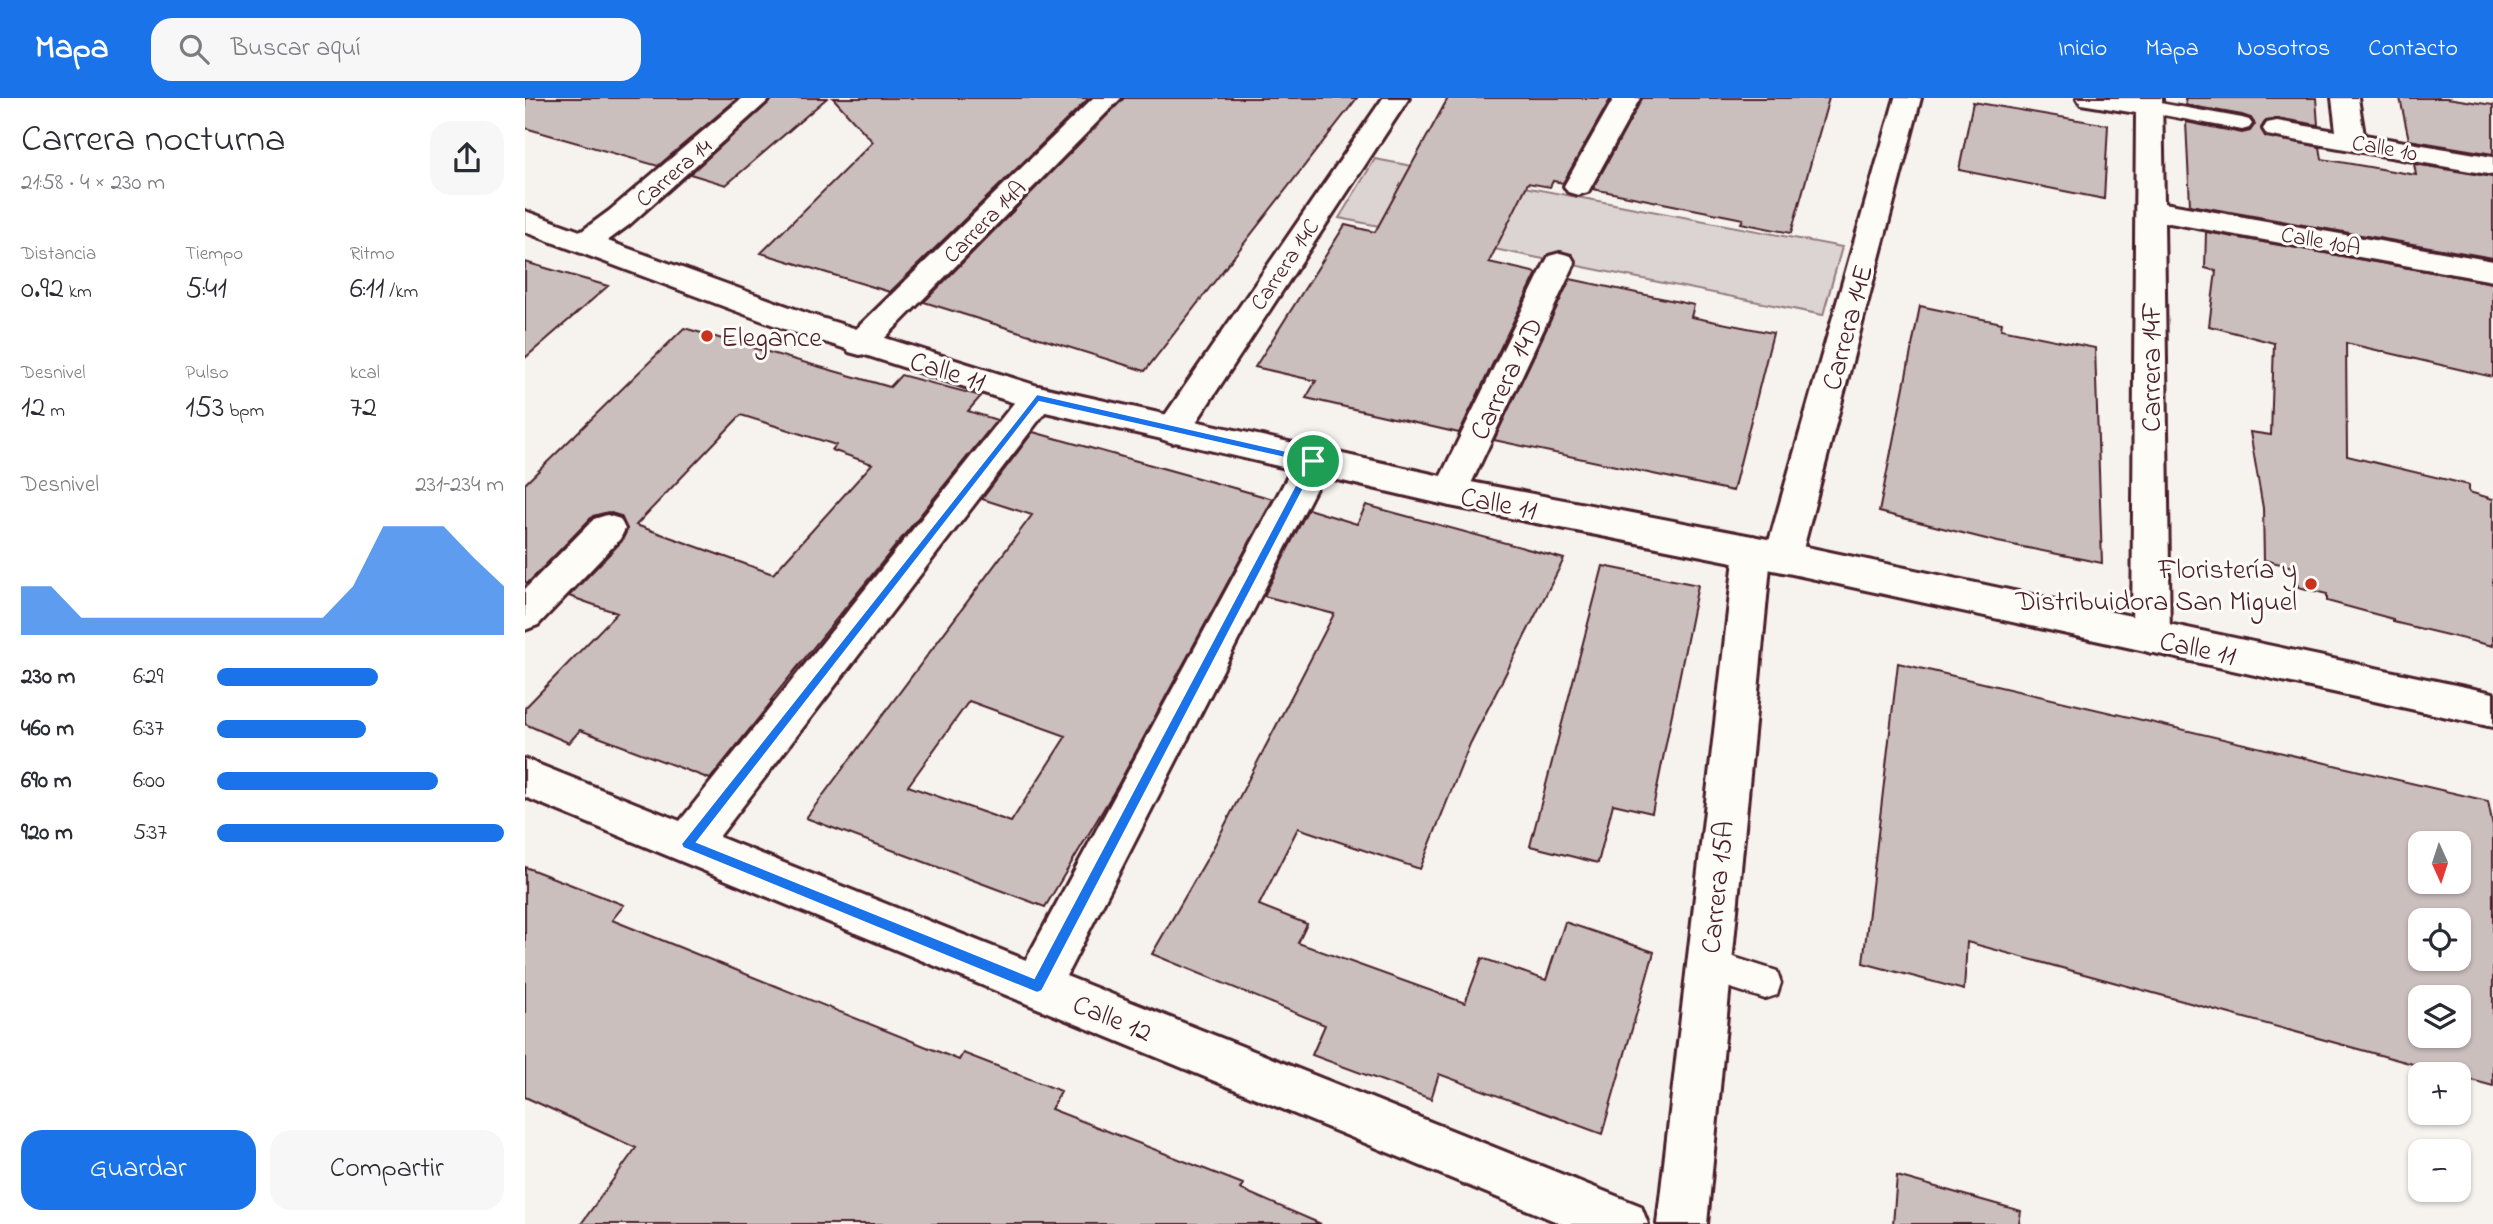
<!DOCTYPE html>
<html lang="es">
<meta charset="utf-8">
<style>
body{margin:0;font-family:"Indie Flower",sans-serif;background:#f7f7f7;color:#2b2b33;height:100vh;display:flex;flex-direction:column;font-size:26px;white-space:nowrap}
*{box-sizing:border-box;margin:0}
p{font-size:23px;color:#7c7c81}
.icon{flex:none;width:38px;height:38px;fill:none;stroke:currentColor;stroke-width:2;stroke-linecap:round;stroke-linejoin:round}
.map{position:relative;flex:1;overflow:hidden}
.panel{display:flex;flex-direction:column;background:#fff;width:525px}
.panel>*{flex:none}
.needle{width:46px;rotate:177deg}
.tools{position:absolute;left:1883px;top:733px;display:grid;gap:14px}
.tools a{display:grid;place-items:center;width:63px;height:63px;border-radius:14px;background:#fff;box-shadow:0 2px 5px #0004;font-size:35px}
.pin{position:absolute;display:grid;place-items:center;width:60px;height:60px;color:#fff;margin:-30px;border:4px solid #fff;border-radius:50%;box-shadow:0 2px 7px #0007}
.round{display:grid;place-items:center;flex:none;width:74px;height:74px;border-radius:21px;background:#f7f7f7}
.headline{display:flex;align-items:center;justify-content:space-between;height:119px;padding:0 21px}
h1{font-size:38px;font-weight:600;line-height:52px}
.figures{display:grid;grid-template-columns:repeat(3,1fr);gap:10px;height:119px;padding:7px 21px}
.figures div{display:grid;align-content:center}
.figures b{font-size:30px;font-weight:600}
.figures small{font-size:19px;font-weight:400}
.figures p{font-size:19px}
.chart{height:196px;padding:14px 21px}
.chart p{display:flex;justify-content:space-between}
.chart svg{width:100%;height:126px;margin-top:7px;fill:#1a73e8;opacity:.7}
.cta{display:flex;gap:14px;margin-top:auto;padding:14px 21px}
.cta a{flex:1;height:80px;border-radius:21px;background:#1a73e8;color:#fff;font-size:28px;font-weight:600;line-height:80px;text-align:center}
.cta a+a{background:#f7f7f7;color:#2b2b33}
ul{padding:0 21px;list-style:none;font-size:23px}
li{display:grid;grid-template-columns:112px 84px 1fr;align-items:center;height:52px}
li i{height:18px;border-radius:9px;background:#1a73e8}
header{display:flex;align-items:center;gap:42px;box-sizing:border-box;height:98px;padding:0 35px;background:#1a73e8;color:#fff}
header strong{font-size:33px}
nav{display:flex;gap:38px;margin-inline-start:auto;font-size:24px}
.search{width:490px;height:63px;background:#f7f7f7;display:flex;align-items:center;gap:18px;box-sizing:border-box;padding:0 24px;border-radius:21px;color:#7c7c81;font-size:26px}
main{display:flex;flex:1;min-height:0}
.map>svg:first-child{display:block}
</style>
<header>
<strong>Mapa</strong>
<div class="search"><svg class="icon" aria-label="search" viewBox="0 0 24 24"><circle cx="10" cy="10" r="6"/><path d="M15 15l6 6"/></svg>Buscar aquí</div>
<nav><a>Inicio</a><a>Mapa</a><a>Nosotros</a><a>Contacto</a></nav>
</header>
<main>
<section class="panel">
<div class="headline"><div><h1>Carrera nocturna</h1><p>21:58 · 4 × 230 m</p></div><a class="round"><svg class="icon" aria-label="share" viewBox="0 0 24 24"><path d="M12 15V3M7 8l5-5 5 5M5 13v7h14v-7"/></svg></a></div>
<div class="figures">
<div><p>Distancia</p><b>0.92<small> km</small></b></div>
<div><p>Tiempo</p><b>5:41</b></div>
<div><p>Ritmo</p><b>6:11<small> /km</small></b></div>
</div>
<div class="figures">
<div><p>Desnivel</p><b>12<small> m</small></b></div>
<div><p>Pulso</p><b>153<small> bpm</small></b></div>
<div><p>kcal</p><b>72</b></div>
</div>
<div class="chart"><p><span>Desnivel</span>231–234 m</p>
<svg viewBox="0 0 160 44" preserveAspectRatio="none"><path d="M0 44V27L10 27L20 38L30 38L40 38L50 38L60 38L70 38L80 38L90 38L100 38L110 27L120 6L130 6L140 6L150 17L160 27V44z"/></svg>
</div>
<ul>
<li><b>230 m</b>6:29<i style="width:56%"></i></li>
<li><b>460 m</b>6:37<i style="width:52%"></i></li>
<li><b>690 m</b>6:00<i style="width:77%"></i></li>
<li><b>920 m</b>5:37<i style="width:100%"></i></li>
</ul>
<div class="cta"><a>Guardar</a><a>Compartir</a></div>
</section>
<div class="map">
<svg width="1968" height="1126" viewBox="0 0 1968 1126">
<rect width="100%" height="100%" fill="#f6f3ef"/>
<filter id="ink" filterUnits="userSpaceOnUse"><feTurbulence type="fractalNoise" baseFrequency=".0143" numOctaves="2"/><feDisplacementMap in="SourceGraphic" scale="14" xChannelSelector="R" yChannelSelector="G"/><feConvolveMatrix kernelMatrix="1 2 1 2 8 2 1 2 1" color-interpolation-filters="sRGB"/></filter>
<g filter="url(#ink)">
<path fill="#dcd4d2" stroke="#937a7e" stroke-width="2" d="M850 61 1317 149 1298 217 814 120Z"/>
<path fill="#cbbfbe" stroke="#4a1f2b" stroke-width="2" fill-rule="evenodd" d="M0 0H213L133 68 0 30Z
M249 0H302L201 87 165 76Z
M308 0H564L365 194 236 155 348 44Z
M599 0H832L620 273 399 204Z
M923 0H1086L1038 85 1028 83 1025 89 1003 85 964 164 1012 175 934 335 781 300 791 283 730 269 820 127 850 134Z
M1117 0H1304L1266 135 1216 125 1218 121 1068 91Z
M1660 0H1791L1793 27 1752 20 1741 22 1736 30 1740 38 1795 49 1797 61 1891 77 1889 66 1968 79V160L1665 107 1661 24 1717 35 1725 33 1730 26 1726 20 1717 17 1661 7Z
M1875 0H1922L1968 7V56L1884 42Z
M1448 4 1583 27 1579 101 1434 72Z
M1681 134 1968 185V279L1821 245 1822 358 1944 387V394L1968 401V548L1868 524V521L1802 503V496L1773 489 1772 470 1739 462 1738 410 1725 334 1746 337 1749 245 1684 228 1691 173 1680 170Z
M0 164 83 188 0 260Z
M1045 181 1169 207 1166 219 1248 235 1208 393 969 342Z
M1395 208 1477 225 1476 231 1570 250 1577 465 1473 444 1354 414Z
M159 230 365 289 376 277 456 298 443 313 472 322 246 602H248L185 681 55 632 44 645 0 626V610L92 515 44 498 97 443 102 432 96 418 83 414 68 418 3 485 0 484V386ZM216 317 311 347 307 352 347 366 248 476 111 427Z
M508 334 748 401 593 687 520 809 281 720 507 417 457 401ZM444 603 541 638 486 724 383 688Z
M841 407 1039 461 945 646 895 771 773 730 734 807 782 826 773 845 940 905 957 860 1021 882 1040 824 1129 854 1077 1036 914 976 906 1001 787 957 800 927 627 856 687 752 809 516 739 498 783 411 832 426Z
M1078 468 1173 487 1127 715 1088 706 1073 765 1005 748Z
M1373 565 1963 703 1968 728V988L1442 844 1439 892 1338 865ZM1895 746H1934V784H1895ZM1895 822H1934V861H1895ZM1895 900H1934V938H1895Z
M0 769 99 807 87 822 434 962 438 955 536 993 526 1011 718 1086 715 1091 796 1126H56L111 1050 0 999Z
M1372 1078 1496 1113 1494 1126H1368Z"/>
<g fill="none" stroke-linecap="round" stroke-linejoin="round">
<g stroke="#4a1f2b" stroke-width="5">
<path id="service" d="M1624 3 1717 20 1724 22 1727 26 1724 30 1717 32 1617 13 1614 9Z
M1183 851 1252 873 1256 885 1252 897 1240 901 1171 879 1167 867 1171 855Z"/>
</g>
<g stroke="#4a1f2b" stroke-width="6">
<path id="minor" d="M217 0H246L104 127 70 152 60 155 50 152 45 145 50 138 84 113Z
M568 0H596L346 254 335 257 324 254 319 246 324 238Z
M858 0H884L660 341 648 345 636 341 631 332 636 323Z
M1089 0H1115L1063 94 1053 97 1043 94 1039 88Z
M1370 0H1396L1276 459 1271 469 1258 474 1245 468 1182 1126H1132L1210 453 1215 443 1228 438 1241 443 1243 447Z
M1552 0H1637L1639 105 1968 163V183L1639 124 1645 539 1639 550 1626 555 1613 550 1607 539 1611 15 1556 6Z
M1807 0H1833L1839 37 1968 59V77L1752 39 1742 37 1738 31 1742 25 1752 23 1811 33Z
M1035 155 1046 158 1050 165 942 394 937 404 925 408 913 404 908 394 1020 165 1024 158Z
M512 288 524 291 528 300 524 309 194 739 501 862 776 354 788 350 800 354 805 363 541 878 1116 1108 1123 1126H1037L0 699V661L155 723 500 291Z
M82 417 95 421 100 431 95 441 13 527 0 532V491L69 421Z"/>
</g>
<g stroke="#4a1f2b" stroke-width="6">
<path id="tertiary" d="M0 113 284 216 513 288 925 380 1258 444 1968 595V629L1258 474 925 408 512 312 262 232 0 134Z"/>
</g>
<use href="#service" fill="#fdfcf7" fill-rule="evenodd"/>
<use href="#minor" fill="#fdfcf7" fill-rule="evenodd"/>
<use href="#tertiary" fill="#fdfcf7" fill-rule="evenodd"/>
</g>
</g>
<path fill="#1a73e8" stroke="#fff" stroke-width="2" fill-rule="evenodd" d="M512 296 788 359 793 363 517 893 512 895 158 750 156 746ZM514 304 782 365 509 880 172 744Z"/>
<g fill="#c8321e" stroke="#fdfcf7" stroke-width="2.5">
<circle cx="182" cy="238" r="7"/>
<circle cx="1786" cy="486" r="7"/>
</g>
<g text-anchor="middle" stroke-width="6" stroke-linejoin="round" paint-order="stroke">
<g font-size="23" fill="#4a1f2b" stroke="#fdfcf7">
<text transform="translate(1860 49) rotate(10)" y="8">Calle 10</text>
<text transform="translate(148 74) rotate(-41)" y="8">Carrera 14</text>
<text transform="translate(459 123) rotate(-45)" y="8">Carrera 14A</text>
<text transform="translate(1796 142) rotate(10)" y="8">Calle 10A</text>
<text transform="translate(759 166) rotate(-56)" y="8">Carrera 14C</text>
</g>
<g font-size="28" fill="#4a1f2b" stroke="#fdfcf7">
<text transform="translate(1321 229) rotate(-75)" y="10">Carrera 14E</text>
<text transform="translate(1625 269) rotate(-90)" y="10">Carrera 14F</text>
<text transform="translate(423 272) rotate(17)" y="10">Calle 11</text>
<text transform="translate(980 280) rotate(-64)" y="10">Carrera 14D</text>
<text transform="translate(974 404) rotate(11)" y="10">Calle 11</text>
<text transform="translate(1673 549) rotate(12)" y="10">Calle 11</text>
<text transform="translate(1191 789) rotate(-84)" y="10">Carrera 15A</text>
<text transform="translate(588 919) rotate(22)" y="10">Calle 12</text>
</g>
<g font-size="28" fill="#4a1f2b" stroke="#fdfcf7" text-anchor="start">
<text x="196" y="248">Elegance</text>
<text x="1772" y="480" text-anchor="end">Floristería y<tspan x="1772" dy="32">Distribuidora San Miguel</tspan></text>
</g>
</g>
</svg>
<div class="tools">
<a><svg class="needle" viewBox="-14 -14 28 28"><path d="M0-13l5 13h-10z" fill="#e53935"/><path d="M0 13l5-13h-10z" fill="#7c7c81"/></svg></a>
<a><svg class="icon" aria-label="locate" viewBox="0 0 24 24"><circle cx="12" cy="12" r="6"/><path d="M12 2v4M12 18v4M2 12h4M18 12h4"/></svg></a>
<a><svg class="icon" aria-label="layers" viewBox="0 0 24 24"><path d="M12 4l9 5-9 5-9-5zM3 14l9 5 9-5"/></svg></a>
<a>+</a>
<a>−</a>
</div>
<div class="pin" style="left:788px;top:363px;background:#1e9e55"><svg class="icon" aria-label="arrive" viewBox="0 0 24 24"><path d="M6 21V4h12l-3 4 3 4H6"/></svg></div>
</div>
</main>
